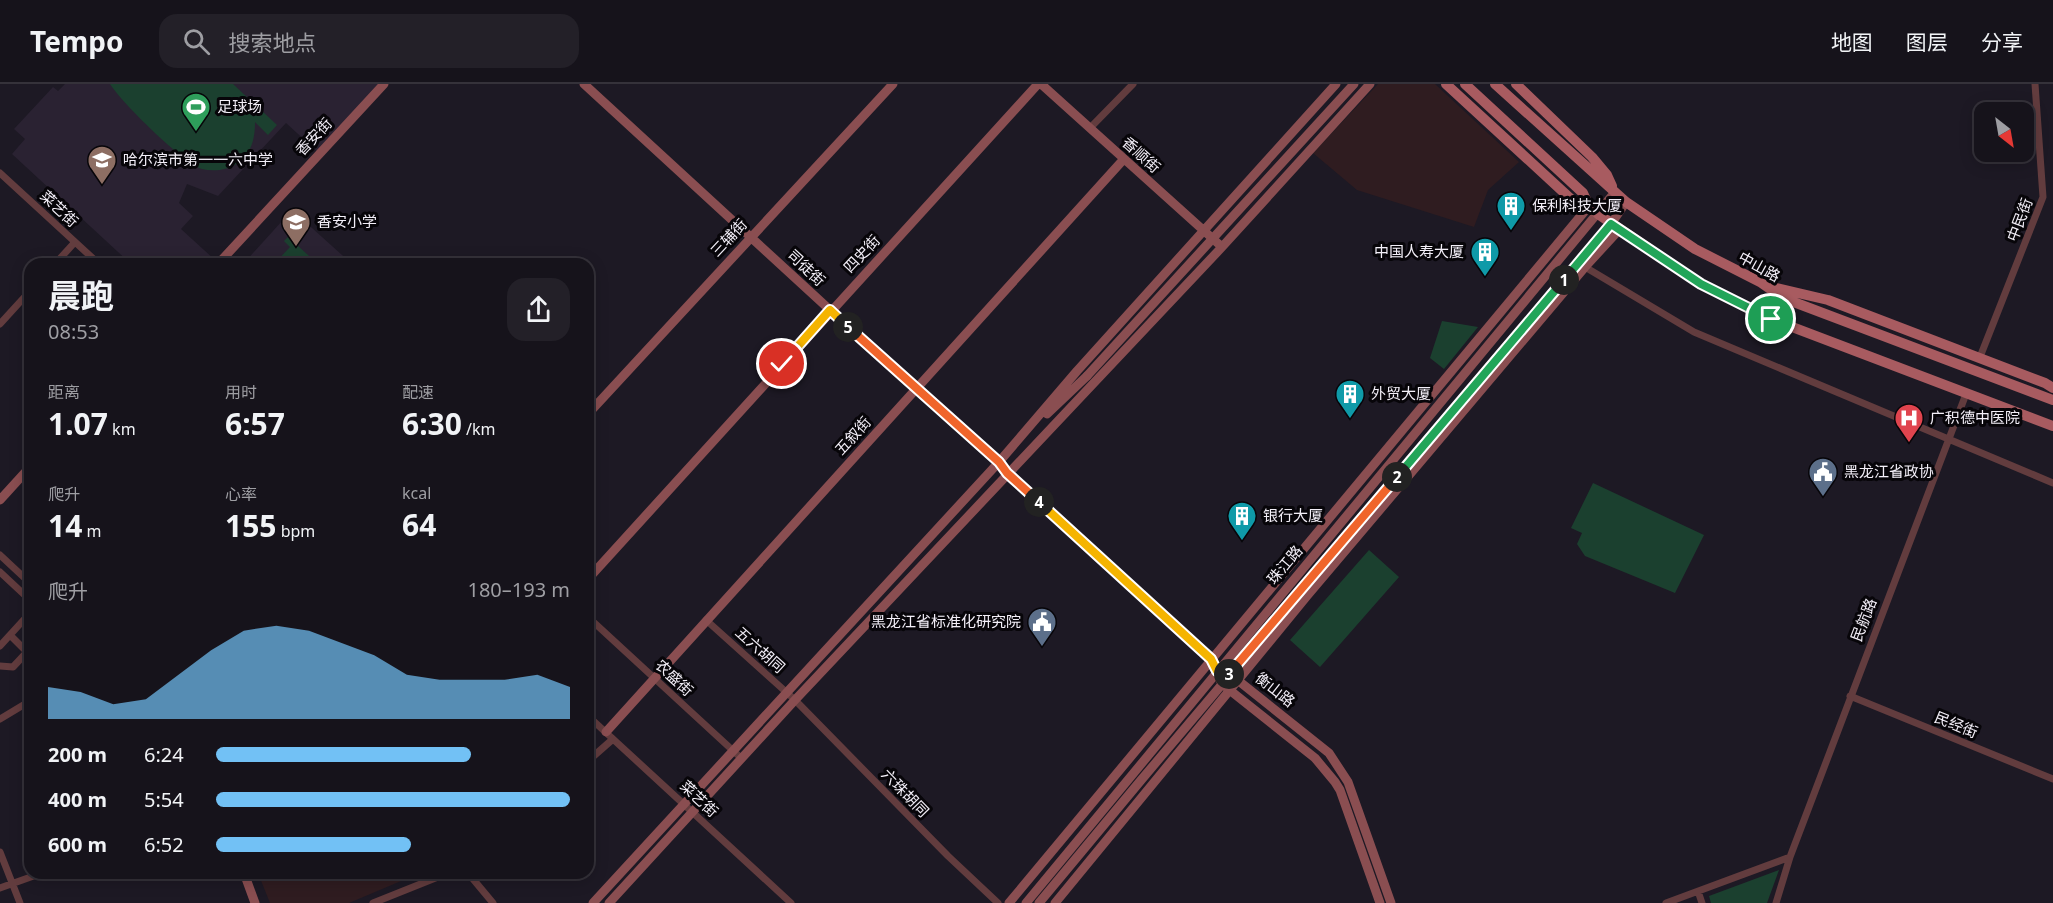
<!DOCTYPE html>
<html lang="zh">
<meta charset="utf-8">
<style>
body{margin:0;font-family:"Noto Sans","Noto Sans SC",sans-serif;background:#232028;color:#f1f3f6;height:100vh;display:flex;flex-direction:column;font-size:22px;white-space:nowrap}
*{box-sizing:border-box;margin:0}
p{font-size:20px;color:#9e9ea3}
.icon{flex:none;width:33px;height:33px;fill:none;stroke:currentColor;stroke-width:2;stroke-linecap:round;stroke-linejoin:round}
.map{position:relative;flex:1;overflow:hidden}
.panel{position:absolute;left:24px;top:174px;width:570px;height:621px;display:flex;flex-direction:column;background:#16131b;border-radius:18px;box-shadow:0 3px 15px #0003,0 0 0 2px #35323a}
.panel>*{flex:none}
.needle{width:39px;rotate:149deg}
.buttons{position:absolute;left:1974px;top:18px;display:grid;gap:12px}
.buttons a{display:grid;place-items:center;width:60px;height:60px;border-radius:12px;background:#16131b;box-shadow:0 3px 15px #0003,0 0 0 2px #35323a;font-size:30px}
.pin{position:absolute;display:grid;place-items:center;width:51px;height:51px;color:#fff;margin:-26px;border:3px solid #fff;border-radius:50%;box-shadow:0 2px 6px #0007}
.km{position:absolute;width:30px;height:30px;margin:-15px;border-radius:50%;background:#222;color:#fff;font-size:16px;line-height:30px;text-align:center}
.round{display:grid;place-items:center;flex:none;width:63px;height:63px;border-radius:18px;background:#232028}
.summary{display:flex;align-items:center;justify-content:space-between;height:102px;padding:0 24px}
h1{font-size:33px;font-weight:700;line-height:45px}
.figures{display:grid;grid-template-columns:repeat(3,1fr);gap:9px;height:102px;padding:6px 24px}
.figures div{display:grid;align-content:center}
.figures b{font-size:30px;font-weight:700}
.figures small{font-size:16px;font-weight:400}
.figures p{font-size:16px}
.chart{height:168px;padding:12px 24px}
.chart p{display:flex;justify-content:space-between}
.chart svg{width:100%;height:108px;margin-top:6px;fill:#72c1f5;opacity:.7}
ul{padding:0 24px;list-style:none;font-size:20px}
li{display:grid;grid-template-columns:96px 72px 1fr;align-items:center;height:45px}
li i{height:15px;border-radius:8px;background:#72c1f5}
header{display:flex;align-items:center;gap:36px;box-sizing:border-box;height:84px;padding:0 30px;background:#16131b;border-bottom:2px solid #35323a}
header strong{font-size:28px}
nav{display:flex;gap:33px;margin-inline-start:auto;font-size:21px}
.search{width:420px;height:54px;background:#232028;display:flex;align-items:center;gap:15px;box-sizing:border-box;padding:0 21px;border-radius:18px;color:#9e9ea3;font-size:22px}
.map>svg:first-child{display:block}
</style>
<header>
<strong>Tempo</strong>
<div class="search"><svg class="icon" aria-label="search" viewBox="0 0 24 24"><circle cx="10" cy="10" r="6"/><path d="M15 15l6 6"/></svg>搜索地点</div>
<nav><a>地图</a><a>图层</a><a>分享</a></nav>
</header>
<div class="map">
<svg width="2053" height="819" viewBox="0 0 2053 819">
<rect width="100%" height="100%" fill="#1d1924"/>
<path fill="#2f1c20" d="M1378 0H1435L1519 78 1488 106 1474 143 1357 106 1313 69Z
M258 789H420L349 819H270Z"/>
<path fill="#2a2232" d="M65 0H384L320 70 286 39 218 112 187 100 179 119 193 132 181 145 215 176 211 180H131L12 70 25 55 14 45 53 3 58 7Z
M292 126 352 180H243Z"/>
<path fill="#1b402f" d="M110 0H233L277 41 268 51 255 38C255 54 252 69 238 79 228 86 214 88 202 85 183 79 121 18 110 0Z
M288 153 318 180H274L290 163 284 157Z
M1442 237 1478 243 1444 285 1430 274Z
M1593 399 1704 451 1675 509 1585 472 1577 460 1582 449 1571 444Z
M1369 466 1399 493 1320 583 1290 556Z
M1779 786 1767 819H1711L1709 812Z"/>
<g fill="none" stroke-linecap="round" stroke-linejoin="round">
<path stroke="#623c3e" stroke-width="7" d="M1090 44 1133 0
M0 89 99 180
M55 180 75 158
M1585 183 1694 248 2053 399
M0 240 30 207
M1980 273 2043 113 2035 0
M0 471 30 499
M0 488 30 516
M588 533 741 674
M706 536 795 616 948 772 998 819
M0 562 30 529
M0 582 13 583 27 568 10 551
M1850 612 2053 695
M588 632 791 819
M0 635 30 617
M588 677 613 655
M0 768 20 819
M468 789 493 819
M0 804 42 789
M1698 807 1702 819
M373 819 448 789
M1666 819 1790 773 1966 310
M1776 819 1790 773"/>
<path stroke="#8a4e51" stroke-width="9" d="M584 0 916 305 999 378 1007 389 1211 575 1222 600 1315 674 1335 698 1340 706 1380 819
M1041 0 1222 163
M218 180 384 0
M588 330 893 0
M1047 330 1087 292
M0 416 30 383
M588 495 1038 0
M1235 594 1329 669 1348 698 1391 819
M606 648 1123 76
M244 789 255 819
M593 819 999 378 1077 287 1336 0
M609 819 795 616 1222 163 1370 0
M1009 819 1589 122
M1026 819 1615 108
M1039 819 1142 695 1611 140 1626 118
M1055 819 1307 512 1585 183 1619 146"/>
<path stroke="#a85b60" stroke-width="10" d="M1446 0 1572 116 1589 122
M1465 0 1583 109 1589 122 1598 130 1701 200 1771 235 2053 342
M1495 0 1626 118 1695 165 1760 198 1783 214 2053 316
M1516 0 1592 73 1607 91 1612 102
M1772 203 1828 216 2045 299 2053 304"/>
<path stroke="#8a4e51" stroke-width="9" d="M1087 292 1354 0"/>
</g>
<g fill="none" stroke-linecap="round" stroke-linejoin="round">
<g stroke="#fff" stroke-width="12">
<path id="split-1" d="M1564 196 1611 140 1701 200 1771 235"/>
</g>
<g stroke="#fff" stroke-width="12">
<path id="split-2" d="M1397 393 1564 196"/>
</g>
<g stroke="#fff" stroke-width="12">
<path id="split-3" d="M1229 590 1397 393"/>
</g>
<g stroke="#fff" stroke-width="12">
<path id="split-4" d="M1039 418 1211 575 1217 587 1229 590"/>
</g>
<g stroke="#fff" stroke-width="12">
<path id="split-5" d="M848 243 999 378 1007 389 1039 418"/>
</g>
<g stroke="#fff" stroke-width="12">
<path id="split-6" d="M782 280 830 226 848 243"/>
</g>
<use href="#split-1" stroke="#22a559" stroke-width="8"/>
<use href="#split-2" stroke="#22a559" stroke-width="8"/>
<use href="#split-3" stroke="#f0652b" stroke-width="8"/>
<use href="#split-4" stroke="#f5b400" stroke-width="8"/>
<use href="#split-5" stroke="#f0652b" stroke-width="8"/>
<use href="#split-6" stroke="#f5b400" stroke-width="8"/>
</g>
<defs>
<g id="stadium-pin" transform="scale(1.5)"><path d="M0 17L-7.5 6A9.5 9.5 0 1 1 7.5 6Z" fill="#2e9e5b" stroke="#070509"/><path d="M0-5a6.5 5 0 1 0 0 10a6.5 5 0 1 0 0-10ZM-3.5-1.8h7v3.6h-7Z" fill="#fff"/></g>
<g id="school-pin" transform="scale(1.5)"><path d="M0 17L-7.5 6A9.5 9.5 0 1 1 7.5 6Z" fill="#8d6e63" stroke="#070509"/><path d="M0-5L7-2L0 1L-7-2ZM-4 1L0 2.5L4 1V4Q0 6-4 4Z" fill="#fff"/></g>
<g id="building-pin" transform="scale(1.5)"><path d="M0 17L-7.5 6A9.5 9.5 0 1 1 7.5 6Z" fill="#0f9aa8" stroke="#070509"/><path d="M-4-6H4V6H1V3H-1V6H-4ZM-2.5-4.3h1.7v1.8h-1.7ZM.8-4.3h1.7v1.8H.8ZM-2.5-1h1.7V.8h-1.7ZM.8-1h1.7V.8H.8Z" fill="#fff"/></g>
<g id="hospital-pin" transform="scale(1.5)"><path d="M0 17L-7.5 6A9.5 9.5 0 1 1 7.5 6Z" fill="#e0444e" stroke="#070509"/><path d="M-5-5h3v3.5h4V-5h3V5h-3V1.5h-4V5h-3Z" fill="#fff"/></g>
<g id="civic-pin" transform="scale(1.5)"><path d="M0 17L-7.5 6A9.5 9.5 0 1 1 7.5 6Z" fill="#5c6f8a" stroke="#070509"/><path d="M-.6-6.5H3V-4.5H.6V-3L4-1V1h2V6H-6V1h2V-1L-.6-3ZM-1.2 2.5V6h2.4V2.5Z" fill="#fff"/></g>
</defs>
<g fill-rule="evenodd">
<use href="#stadium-pin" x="196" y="23"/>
<use href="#school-pin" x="102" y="76"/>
<use href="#building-pin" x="1511" y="122"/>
<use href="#school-pin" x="296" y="138"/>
<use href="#building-pin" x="1485" y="168"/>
<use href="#building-pin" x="1350" y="310"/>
<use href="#hospital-pin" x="1909" y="334"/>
<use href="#civic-pin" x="1823" y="388"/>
<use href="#building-pin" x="1242" y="432"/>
<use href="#civic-pin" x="1042" y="538"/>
</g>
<g text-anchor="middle" stroke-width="6" stroke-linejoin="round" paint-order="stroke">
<g font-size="15" fill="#f3eff8" stroke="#070509" text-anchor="start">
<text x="217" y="28">足球场</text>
<text x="123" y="81">哈尔滨市第一一六中学</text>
<text x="1532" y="127">保利科技大厦</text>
<text x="317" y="143">香安小学</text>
<text x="1464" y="173" text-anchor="end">中国人寿大厦</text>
<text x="1371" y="315">外贸大厦</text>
<text x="1930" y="339">广积德中医院</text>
<text x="1844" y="393">黑龙江省政协</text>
<text x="1263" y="437">银行大厦</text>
<text x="1021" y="543" text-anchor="end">黑龙江省标准化研究院</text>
</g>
<g font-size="15" fill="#f3eff8" stroke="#070509">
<text transform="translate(314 53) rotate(-47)" y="5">香安街</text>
<text transform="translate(1141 71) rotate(42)" y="5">香顺街</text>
<text transform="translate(59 125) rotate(43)" y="5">菜艺街</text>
<text transform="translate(2020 136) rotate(-69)" y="5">中民街</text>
<text transform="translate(729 154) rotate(-47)" y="5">三辅街</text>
<text transform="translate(862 170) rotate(-47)" y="5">四史街</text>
<text transform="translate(1759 183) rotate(29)" y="5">中山路</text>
<text transform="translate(806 184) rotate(43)" y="5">司徒街</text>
<text transform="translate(853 352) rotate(-48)" y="5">五叙街</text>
<text transform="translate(1285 481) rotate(-50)" y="5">珠江路</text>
<text transform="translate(1864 536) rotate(-69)" y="5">民航路</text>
<text transform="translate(760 566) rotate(42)" y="5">五六胡同</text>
<text transform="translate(674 594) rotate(43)" y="5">农盛街</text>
<text transform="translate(1275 606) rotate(38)" y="5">衡山路</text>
<text transform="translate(1956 641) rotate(22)" y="5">民经街</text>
<text transform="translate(905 709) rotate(46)" y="5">六珠胡同</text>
<text transform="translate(699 715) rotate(43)" y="5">菜艺街</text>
</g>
</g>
</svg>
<div class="buttons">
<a><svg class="needle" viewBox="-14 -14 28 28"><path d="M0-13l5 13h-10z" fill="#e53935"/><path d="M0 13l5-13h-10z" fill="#9e9ea3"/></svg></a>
</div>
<div class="pin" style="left:1771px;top:235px;background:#1e9e55"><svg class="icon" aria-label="arrive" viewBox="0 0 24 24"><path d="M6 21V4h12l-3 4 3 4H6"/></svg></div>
<div class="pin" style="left:782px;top:280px;background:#d93025"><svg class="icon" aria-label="check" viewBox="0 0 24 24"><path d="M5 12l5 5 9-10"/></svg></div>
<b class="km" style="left:1564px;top:196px">1</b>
<b class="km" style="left:1397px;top:393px">2</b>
<b class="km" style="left:1229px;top:590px">3</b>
<b class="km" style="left:1039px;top:418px">4</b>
<b class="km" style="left:848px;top:243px">5</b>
<section class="panel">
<div class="summary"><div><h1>晨跑</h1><p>08:53</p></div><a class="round"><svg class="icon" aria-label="share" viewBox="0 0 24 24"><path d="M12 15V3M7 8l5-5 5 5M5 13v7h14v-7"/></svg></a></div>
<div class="figures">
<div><p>距离</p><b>1.07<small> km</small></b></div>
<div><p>用时</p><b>6:57</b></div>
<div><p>配速</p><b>6:30<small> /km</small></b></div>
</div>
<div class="figures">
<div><p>爬升</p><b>14<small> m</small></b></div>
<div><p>心率</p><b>155<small> bpm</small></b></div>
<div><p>kcal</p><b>64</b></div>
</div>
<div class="chart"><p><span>爬升</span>180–193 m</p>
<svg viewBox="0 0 160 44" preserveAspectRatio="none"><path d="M0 44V31L10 33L20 38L30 36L40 26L50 16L60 8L70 6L80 8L90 13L100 18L110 26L120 28L130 28L140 28L150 26L160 31V44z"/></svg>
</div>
<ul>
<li><b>200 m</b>6:24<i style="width:72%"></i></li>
<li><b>400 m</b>5:54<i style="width:100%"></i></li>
<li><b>600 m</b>6:52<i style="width:55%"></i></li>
</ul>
</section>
</div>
